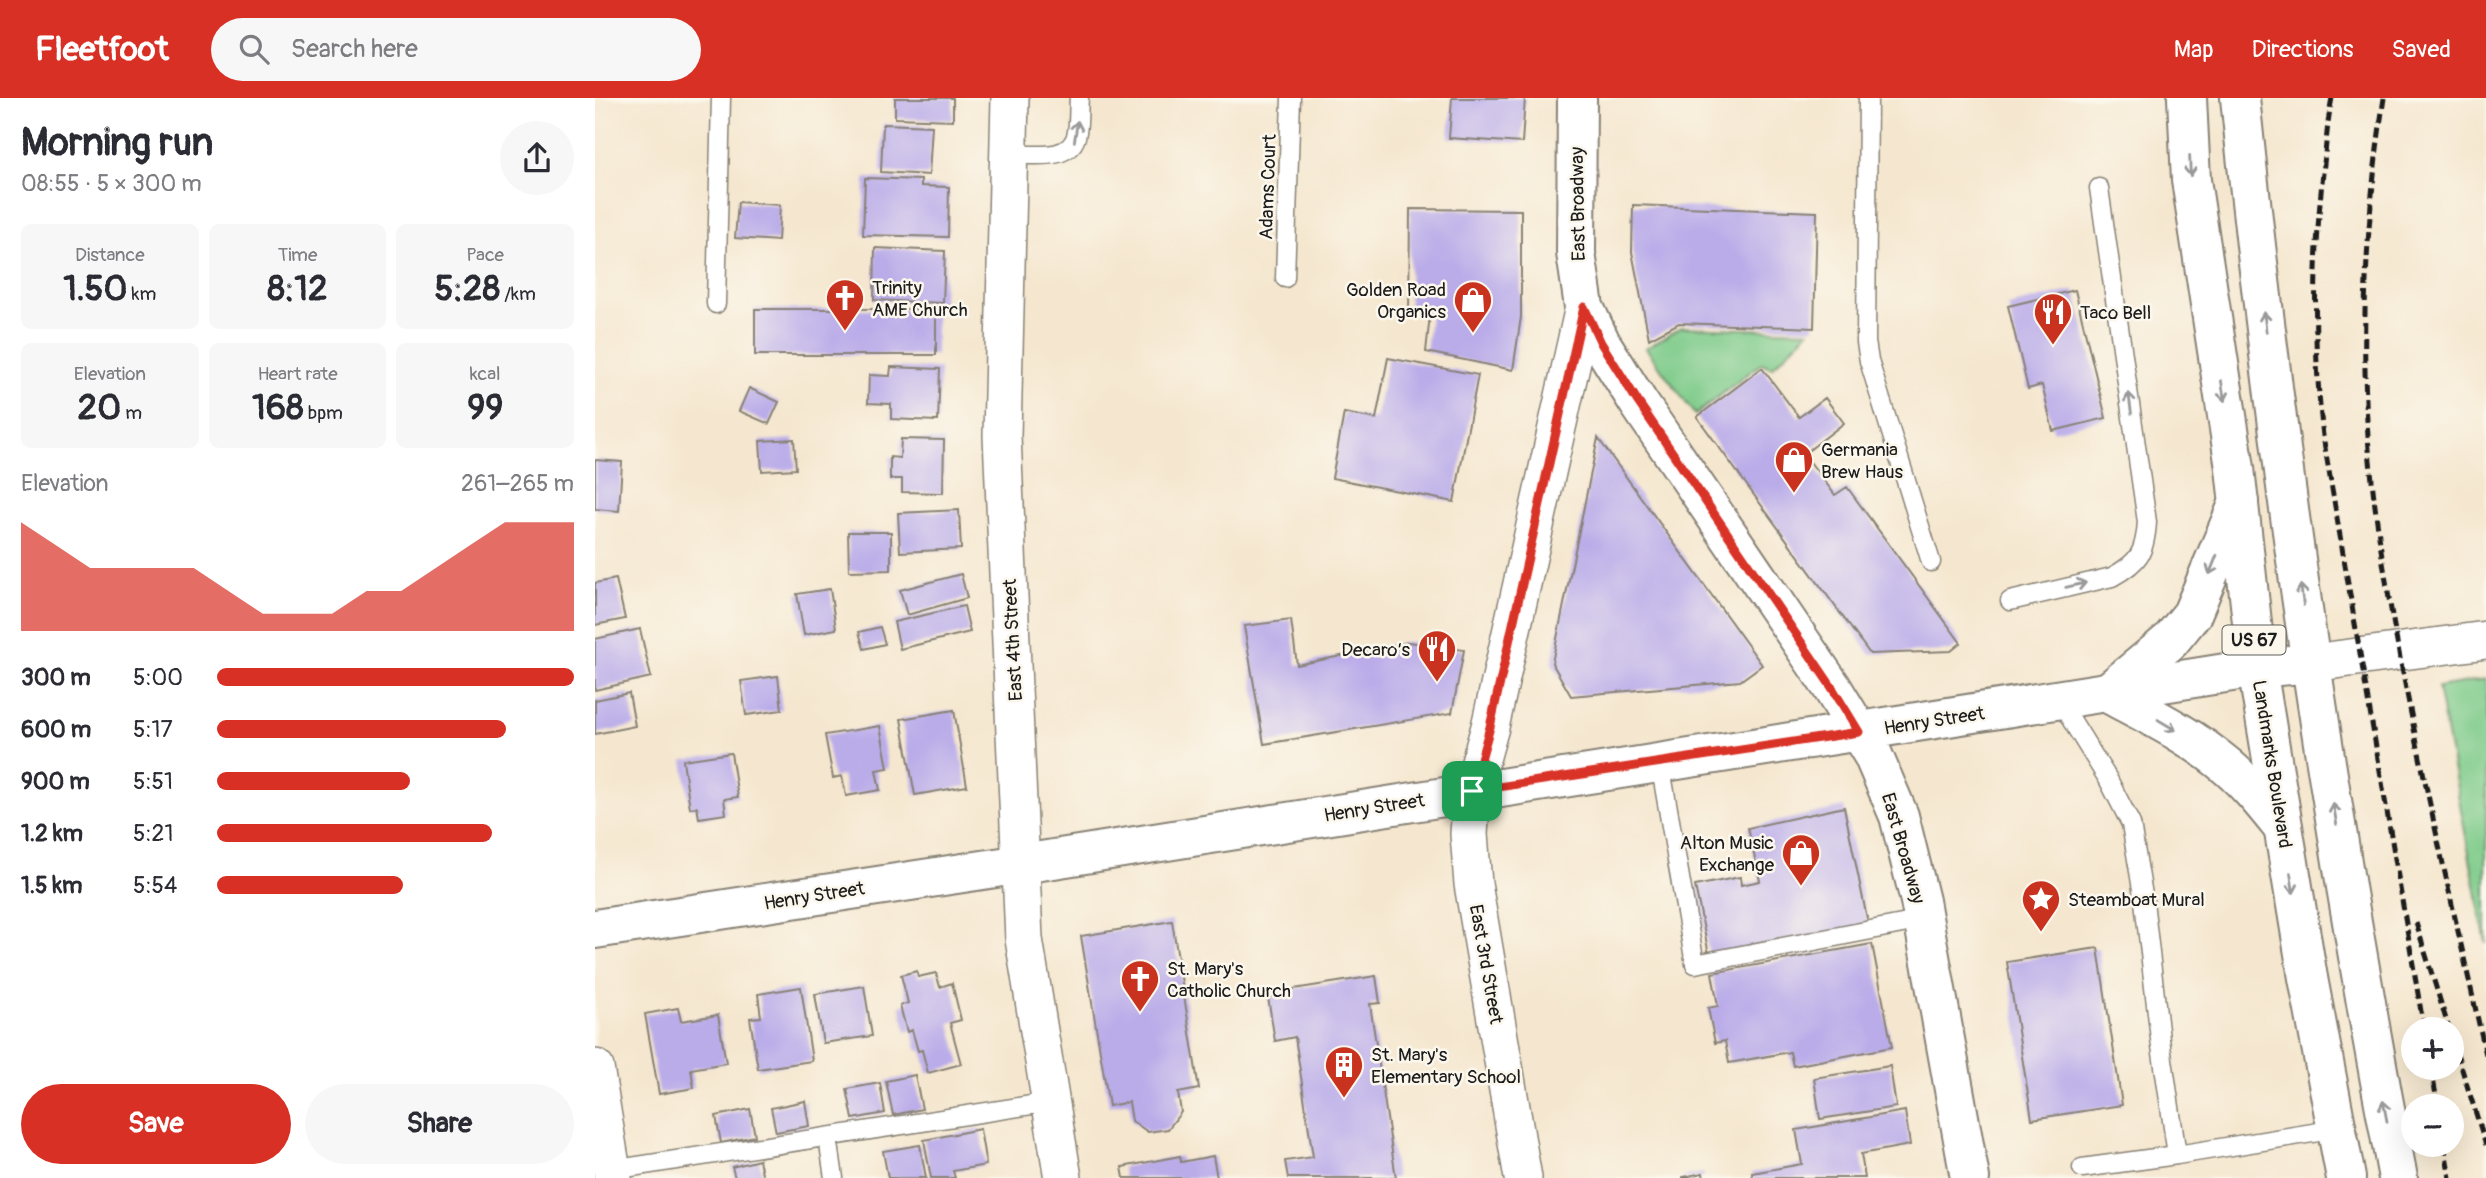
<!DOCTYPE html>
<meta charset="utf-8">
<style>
body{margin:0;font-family:Pangolin,sans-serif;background:#f7f7f7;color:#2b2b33;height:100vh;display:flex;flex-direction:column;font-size:26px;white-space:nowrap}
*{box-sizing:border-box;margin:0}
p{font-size:23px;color:#7c7c81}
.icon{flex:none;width:38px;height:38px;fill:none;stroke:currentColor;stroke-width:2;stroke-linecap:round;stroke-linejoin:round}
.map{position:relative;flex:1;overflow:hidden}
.details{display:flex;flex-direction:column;background:#fff;width:595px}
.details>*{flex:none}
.buttons{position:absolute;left:1806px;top:919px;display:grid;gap:14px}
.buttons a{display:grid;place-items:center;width:63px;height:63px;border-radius:50%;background:#fff;box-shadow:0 7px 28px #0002;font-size:35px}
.pin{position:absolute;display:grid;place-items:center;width:60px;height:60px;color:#fff;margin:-30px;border-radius:14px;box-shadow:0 4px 10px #0006}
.round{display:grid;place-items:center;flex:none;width:74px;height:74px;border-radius:37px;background:#f7f7f7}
.head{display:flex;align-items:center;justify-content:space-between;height:119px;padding:0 21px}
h1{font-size:38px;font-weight:700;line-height:52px}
.metrics{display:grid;grid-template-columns:repeat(3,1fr);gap:10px;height:119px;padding:7px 21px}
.metrics div{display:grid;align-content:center;border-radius:10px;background:#f7f7f7;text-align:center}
.metrics b{font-size:35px;font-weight:700}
.metrics small{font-size:19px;font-weight:400}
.metrics p{font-size:19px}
.chart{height:196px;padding:14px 21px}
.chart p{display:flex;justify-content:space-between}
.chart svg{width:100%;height:126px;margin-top:7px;fill:#d93025;opacity:.7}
.primary-button{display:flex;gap:14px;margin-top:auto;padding:14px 21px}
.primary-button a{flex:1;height:80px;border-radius:42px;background:#d93025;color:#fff;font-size:28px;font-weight:700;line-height:80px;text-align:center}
.primary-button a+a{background:#f7f7f7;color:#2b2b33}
ul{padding:0 21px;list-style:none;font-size:23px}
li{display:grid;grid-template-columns:112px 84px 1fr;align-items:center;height:52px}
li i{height:18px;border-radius:9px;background:#d93025}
header{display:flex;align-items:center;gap:42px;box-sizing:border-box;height:98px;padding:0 35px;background:#d93025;color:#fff}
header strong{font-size:33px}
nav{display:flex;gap:38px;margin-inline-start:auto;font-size:24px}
.search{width:490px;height:63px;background:#f7f7f7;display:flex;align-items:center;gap:18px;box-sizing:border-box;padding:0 24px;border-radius:38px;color:#7c7c81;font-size:26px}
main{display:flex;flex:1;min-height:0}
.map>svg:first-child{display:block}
</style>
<header>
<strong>Fleetfoot</strong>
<div class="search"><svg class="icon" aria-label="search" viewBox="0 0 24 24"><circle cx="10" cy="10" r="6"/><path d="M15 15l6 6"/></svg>Search here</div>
<nav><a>Map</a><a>Directions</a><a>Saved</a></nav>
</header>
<main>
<section class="details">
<div class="head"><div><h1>Morning run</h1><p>08:55 · 5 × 300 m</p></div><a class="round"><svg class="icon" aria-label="share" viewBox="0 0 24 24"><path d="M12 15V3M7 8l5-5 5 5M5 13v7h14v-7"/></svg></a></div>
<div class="metrics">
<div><p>Distance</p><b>1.50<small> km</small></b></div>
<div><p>Time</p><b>8:12</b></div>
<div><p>Pace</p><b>5:28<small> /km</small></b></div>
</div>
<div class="metrics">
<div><p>Elevation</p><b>20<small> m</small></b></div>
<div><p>Heart rate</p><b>168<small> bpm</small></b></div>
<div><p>kcal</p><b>99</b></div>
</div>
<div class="chart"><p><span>Elevation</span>261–265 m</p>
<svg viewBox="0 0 160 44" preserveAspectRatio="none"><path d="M0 44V6L10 14L20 22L30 22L40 22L50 22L60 30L70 38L80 38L90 38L100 30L110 30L120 22L130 14L140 6L150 6L160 6V44z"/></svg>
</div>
<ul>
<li><b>300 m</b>5:00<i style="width:100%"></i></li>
<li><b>600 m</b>5:17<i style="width:81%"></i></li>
<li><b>900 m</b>5:51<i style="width:54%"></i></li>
<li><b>1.2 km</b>5:21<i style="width:77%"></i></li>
<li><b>1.5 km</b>5:54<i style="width:52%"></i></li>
</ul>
<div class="primary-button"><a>Save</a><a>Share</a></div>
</section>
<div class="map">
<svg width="1891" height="1080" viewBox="0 0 1891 1080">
<rect width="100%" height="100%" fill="#fbf7ec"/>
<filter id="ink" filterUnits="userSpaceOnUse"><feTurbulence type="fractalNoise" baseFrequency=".0143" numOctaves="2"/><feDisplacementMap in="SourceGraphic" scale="14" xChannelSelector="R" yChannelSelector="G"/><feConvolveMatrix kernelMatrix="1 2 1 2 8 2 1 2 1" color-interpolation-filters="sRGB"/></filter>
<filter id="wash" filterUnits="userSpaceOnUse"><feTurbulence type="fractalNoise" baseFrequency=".00686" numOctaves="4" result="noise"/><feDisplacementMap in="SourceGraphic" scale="28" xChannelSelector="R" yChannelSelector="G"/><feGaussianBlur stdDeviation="1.57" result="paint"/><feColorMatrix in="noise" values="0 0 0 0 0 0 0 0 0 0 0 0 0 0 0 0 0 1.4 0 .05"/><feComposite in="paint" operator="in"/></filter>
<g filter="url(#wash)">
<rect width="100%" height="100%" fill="#f5e7cf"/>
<path fill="#7ecb8a" stroke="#4d7453" stroke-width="2" d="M1087 229 1214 233 1177 270 1167 265 1100 317 1051 250Z
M1891 581V846L1843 589Z"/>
<g id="blocks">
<path fill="#baace9" d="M300 0H358V22L300 20Z
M857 0H930L927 45 854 40Z
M288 26 337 28 334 77 286 74Z
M270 80 326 82V88L354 89 353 139 268 137Z
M143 104 185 107 183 143 140 140Z
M1038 107 1222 114 1219 230 1084 225 1054 241 1037 154Z
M815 111 926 112V219L918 272 831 254 835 217H814Z
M280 150 350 153 348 205 279 202Z
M1480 192 1511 320 1458 333 1447 287 1433 291 1413 208Z
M160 211H341V257H160Z
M793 260 883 277 859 404 737 380 749 315 781 321Z
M296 269 345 271 343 323 296 321V306L273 305 274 277 295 278Z
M1167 270 1204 319 1230 300 1249 325 1209 356 1240 397 1252 389 1366 545 1356 553 1275 556 1102 319Z
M154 290 184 304 174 326 144 313Z
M1003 340 1167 567 1145 583 976 598 957 565Z
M199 341 201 371 167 373 165 343Z
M306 341 349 342 348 395 307 394V381H295V359L305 360Z
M0 362 27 364 24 413 0 411Z
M364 412 366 451 305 454 303 415Z
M253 434H296V472L254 473Z
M366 476 372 500 312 517 305 492Z
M21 481 30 521 0 527V485Z
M235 491 241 531 209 537 202 496Z
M369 508 375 534 305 551 299 524Z
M696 522 702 567 814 544 869 552 857 615 669 646 649 528Z
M285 529 290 546 269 551 264 534Z
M45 531 56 579 0 592V541Z
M183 578 187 612 151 617 146 583Z
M34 595 40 628 0 636V602Z
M359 612 372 688 320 697 306 621Z
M285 628 293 670 281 672 285 692 251 698 247 678 238 680 230 637Z
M136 655 143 699 129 701 131 716 104 720 102 709 95 710 88 662Z
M1249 709 1274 830 1115 861 1100 788 1145 779 1146 787 1165 783 1153 730Z
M577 823 604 991 583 995 586 1014 573 1031 553 1034 537 1023 534 1004 514 1008 486 838Z
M1277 846 1297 949 1198 968 1195 954 1134 965 1130 943 1120 945 1113 910 1123 908 1117 875Z
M1503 850 1527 1007 1437 1021 1412 864Z
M322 873 323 879 341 875 345 889 357 885 366 922 355 925 366 966 333 975 327 952 323 953 317 932 312 934 305 908 313 905 306 877Z
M781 878 785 905 775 906 801 1080H693L690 1063 718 1059 700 939 680 943 673 899 692 896V892Z
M269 888 277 938 228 945 220 896Z
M206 889 217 963 163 971 155 920 166 919 163 896Z
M83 910 86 923 123 917 131 965 96 971 99 990 64 996 50 916Z
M1295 968 1301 1009 1225 1021 1219 980Z
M320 977 327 1011 298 1017 291 983Z
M285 985 290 1015 258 1021 252 991Z
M210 1003 214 1028 181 1034 176 1010Z
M155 1011 160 1038 126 1045 121 1018Z
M1310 1013 1315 1047 1266 1056 1270 1080H1158L1157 1075 1207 1066 1201 1032Z
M385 1031 391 1067 358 1073 360 1080H336L329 1042Z
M325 1047 331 1080H293L288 1053Z
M585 1058 586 1064 618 1058 622 1080H529L527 1069Z
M164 1062 168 1080H140L137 1069Z
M1108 1075 1109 1080H1088V1079Z"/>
</g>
</g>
<g filter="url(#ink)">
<use href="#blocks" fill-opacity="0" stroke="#888276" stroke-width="2"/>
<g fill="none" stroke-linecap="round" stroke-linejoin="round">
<g stroke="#888276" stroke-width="21">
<path id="service" d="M1273 0 1271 244 1274 263 1336 464
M414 56C436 56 478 65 482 34 484 23 483 11 484 0
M690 180 696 0
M121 206 126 0
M1415 503 1517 479C1544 464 1550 455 1552 424L1504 90
M1464 602 1513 681 1536 726 1549 803 1565 941 1582 1057 1742 1031
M1065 665 1100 866 1328 822
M233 1039 239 1080
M1487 1070 1582 1057
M17 1072 456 1004"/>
</g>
<g stroke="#888276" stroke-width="40">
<path id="minor" d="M415 0 407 338 429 841 468 1080
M1717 565 1891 542
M0 970 18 1080
M928 1080 878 786 874 736 877 693 895 629 989 209"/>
</g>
<g stroke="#888276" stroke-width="42">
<path id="tertiary" d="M982 0 981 155 989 209 1006 245 1043 304 1236 588 1278 657 1304 718 1325 803 1375 1080
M0 831 427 766 1662 570 1717 565"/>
</g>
<g stroke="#888276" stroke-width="42">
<path id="primary" d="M1644 404 1597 516 1575 543 1512 595C1554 617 1597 638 1633 669 1654 687 1671 709 1688 730"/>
</g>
<g stroke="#888276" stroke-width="42">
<path id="trunk" d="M1592 0 1596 82 1640 370 1662 570 1713 880 1751 1080
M1645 0C1682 362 1735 723 1803 1080"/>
</g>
<use href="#service" stroke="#fff" stroke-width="18"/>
<use href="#minor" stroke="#fff" stroke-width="37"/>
<use href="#tertiary" stroke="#fff" stroke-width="38"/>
<use href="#primary" stroke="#fff" stroke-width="38"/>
<use href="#trunk" stroke="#fff" stroke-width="38"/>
<path stroke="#1c1c1c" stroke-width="5" stroke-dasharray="10 5" stroke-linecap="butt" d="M1737 0C1732 24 1731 50 1728 75 1718 163 1718 250 1728 338L1829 931
M1789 0C1772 112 1765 225 1773 338 1780 435 1799 531 1818 626 1841 737 1866 847 1891 957
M1821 825 1854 931
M1857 940 1891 1047
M1836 970 1843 1008
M1849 1046 1855 1080"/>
</g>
<defs><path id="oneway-shaft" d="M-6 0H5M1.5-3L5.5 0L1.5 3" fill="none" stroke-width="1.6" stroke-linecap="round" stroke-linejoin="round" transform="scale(1.75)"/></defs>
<g stroke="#999">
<use href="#oneway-shaft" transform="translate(481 33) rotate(-81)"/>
<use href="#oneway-shaft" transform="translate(1595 68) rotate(88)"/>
<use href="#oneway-shaft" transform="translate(1670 224) rotate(-97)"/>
<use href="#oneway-shaft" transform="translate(1628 293) rotate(81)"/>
<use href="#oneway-shaft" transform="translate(1535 305) rotate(-98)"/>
<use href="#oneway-shaft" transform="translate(1618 467) rotate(112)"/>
<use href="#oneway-shaft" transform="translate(1481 487) rotate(-13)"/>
<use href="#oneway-shaft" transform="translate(1707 497) rotate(-98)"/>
<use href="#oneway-shaft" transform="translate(1572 627) rotate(31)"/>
<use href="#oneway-shaft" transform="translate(1740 716) rotate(-99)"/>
<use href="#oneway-shaft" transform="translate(1697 785) rotate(81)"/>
<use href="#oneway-shaft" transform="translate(1790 1013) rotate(-101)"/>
</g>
</g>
<g fill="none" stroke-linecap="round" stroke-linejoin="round" filter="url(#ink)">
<g stroke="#fff" stroke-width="14">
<path id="route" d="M989 209 1006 245 1043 304 1236 588 1264 634 877 693 895 629Z"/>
</g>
<use href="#route" stroke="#d93025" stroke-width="9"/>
</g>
<defs>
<g id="church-pin" transform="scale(2.0125)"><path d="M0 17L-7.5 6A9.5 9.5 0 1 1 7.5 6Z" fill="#c8321e" stroke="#fbf7ec"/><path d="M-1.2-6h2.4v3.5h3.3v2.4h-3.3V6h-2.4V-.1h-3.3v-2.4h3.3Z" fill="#fff"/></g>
<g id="shop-pin" transform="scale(2.0125)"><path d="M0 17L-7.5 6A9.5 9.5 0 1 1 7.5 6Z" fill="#c8321e" stroke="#fbf7ec"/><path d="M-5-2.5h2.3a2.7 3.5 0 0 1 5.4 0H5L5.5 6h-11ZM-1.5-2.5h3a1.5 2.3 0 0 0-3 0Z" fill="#fff"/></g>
<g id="restaurant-pin" transform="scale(2.0125)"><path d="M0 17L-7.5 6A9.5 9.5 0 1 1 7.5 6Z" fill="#c8321e" stroke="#fbf7ec"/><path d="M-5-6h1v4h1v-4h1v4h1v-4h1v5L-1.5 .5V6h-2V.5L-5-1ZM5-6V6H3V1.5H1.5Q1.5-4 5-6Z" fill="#fff"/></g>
<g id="sight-pin" transform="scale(2.0125)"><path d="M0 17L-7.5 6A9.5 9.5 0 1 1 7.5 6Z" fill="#c8321e" stroke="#fbf7ec"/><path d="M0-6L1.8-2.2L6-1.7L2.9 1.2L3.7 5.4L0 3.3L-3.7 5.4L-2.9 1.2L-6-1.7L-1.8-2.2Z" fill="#fff"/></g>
<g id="building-pin" transform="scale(2.0125)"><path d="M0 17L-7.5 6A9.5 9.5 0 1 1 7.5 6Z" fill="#c8321e" stroke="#fbf7ec"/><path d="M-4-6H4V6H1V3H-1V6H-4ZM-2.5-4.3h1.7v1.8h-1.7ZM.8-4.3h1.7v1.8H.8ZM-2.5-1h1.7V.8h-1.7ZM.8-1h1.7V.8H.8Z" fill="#fff"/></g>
</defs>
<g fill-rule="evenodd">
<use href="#church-pin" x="250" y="200"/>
<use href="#shop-pin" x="878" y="202"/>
<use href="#restaurant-pin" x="1458" y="214"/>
<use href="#shop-pin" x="1199" y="362"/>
<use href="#restaurant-pin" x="842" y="551"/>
<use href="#shop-pin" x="1206" y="755"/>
<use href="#sight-pin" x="1446" y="801"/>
<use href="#church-pin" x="545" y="881"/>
<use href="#building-pin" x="749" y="967"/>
</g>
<g text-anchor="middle" stroke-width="5" stroke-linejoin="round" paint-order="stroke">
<rect fill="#fbf7ec" stroke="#5f5e5a" stroke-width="2" x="1627.5" y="527.5" width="63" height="29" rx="5"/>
<g font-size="18" font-weight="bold" fill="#1c1c1c">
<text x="1659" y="548">US 67</text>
</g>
<g font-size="19" fill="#1c1c1c" stroke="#fbf7ec">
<text transform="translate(672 89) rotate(-88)" y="7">Adams Court</text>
<text transform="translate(982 106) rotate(-91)" y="7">East Broadway</text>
<text transform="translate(417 542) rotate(-93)" y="7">East 4th Street</text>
<text transform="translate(1339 622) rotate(-9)" y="7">Henry Street</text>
<text transform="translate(1678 666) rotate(81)" y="7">Landmarks Boulevard</text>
<text transform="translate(779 709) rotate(-9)" y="7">Henry Street</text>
<text transform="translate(1309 750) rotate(74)" y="7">East Broadway</text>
<text transform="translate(219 797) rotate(-9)" y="7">Henry Street</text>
<text transform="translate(892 866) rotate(80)" y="7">East 3rd Street</text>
</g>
<g font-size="19" fill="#1c1c1c" stroke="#fbf7ec" text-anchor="start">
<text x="277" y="196">Trinity<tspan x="277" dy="22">AME Church</tspan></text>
<text x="851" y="198" text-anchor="end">Golden Road<tspan x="851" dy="22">Organics</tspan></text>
<text x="1485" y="221">Taco Bell</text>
<text x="1226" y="358">Germania<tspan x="1226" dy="22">Brew Haus</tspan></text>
<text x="815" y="558" text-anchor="end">Decaro’s</text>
<text x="1179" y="751" text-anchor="end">Alton Music<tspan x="1179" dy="22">Exchange</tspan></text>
<text x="1473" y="808">Steamboat Mural</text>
<text x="572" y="877">St. Mary's<tspan x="572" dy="22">Catholic Church</tspan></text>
<text x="776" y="963">St. Mary's<tspan x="776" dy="22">Elementary School</tspan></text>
</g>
</g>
</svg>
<div class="buttons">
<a>+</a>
<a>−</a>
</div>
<div class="pin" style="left:877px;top:693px;background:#1e9e55"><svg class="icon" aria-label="arrive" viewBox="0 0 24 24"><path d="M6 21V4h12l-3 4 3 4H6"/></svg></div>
</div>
</main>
